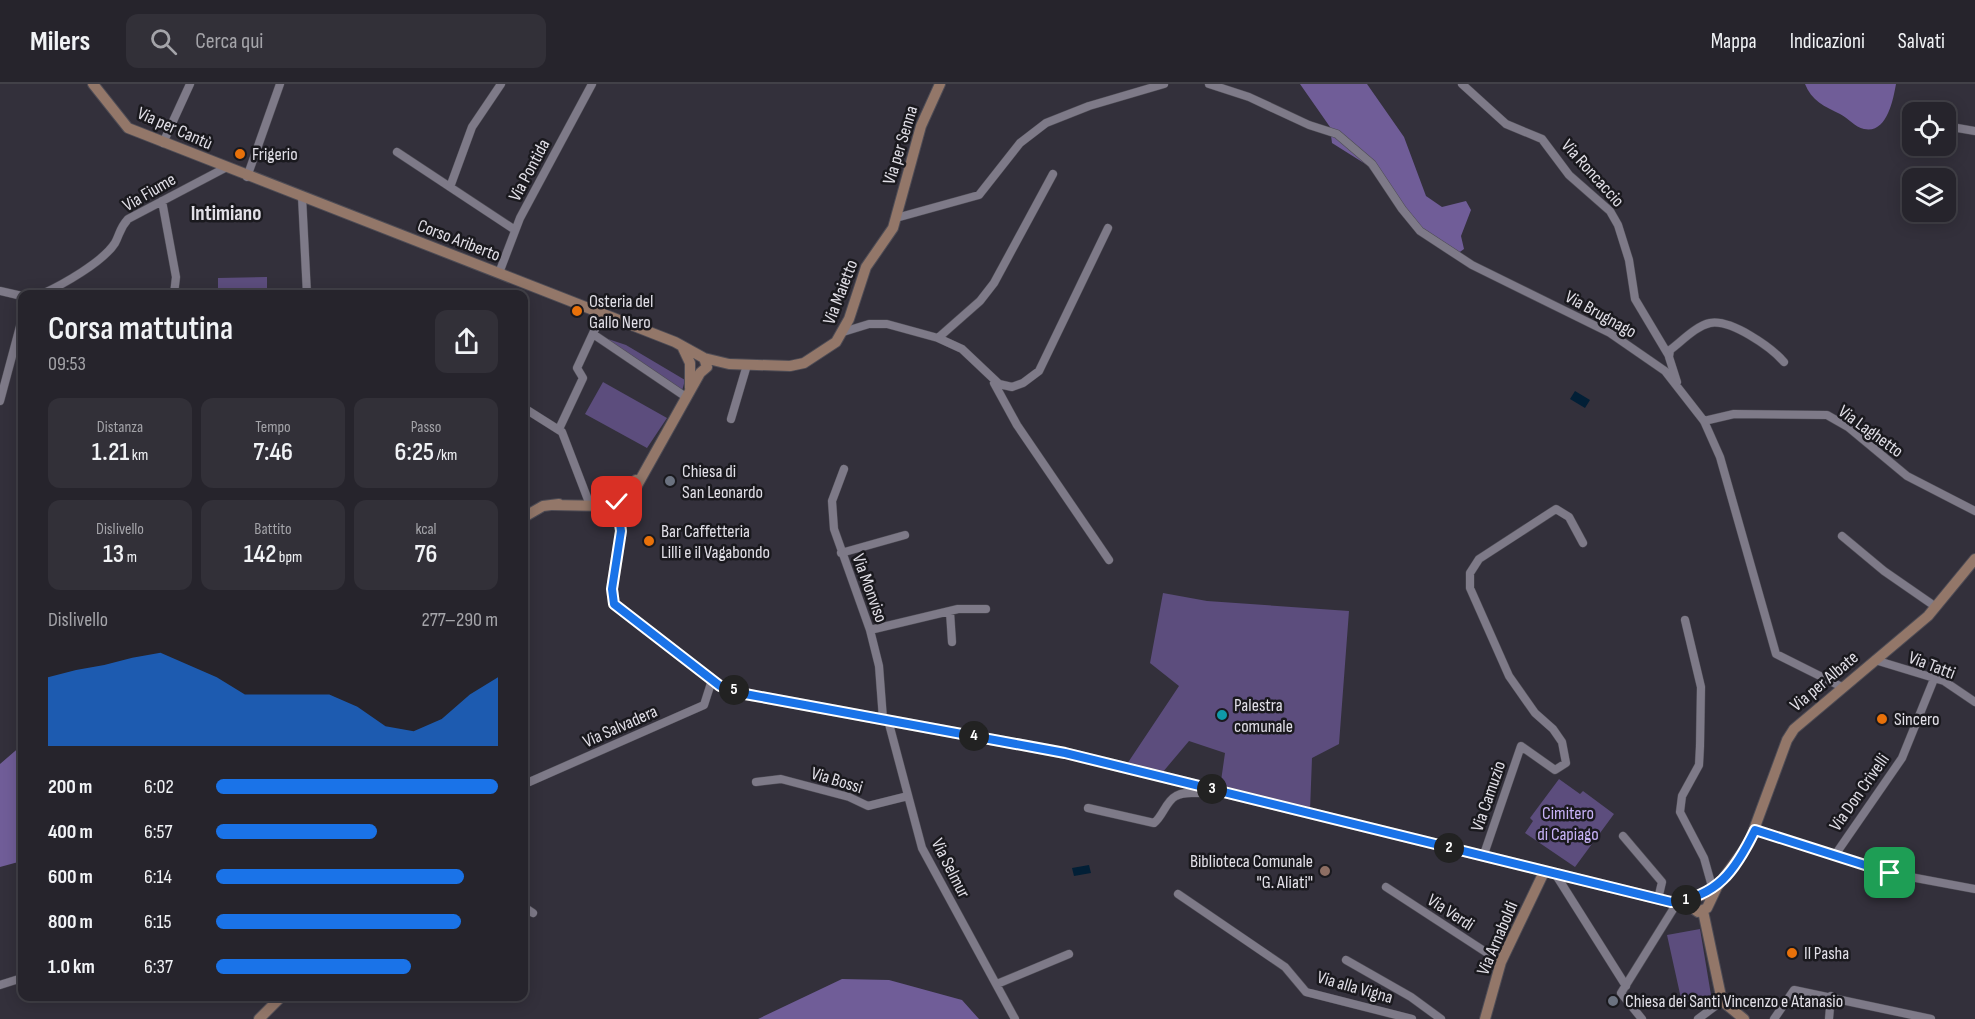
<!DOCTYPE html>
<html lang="it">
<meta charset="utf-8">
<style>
body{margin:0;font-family:"Sofia Sans Condensed",sans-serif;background:#323038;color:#f1f3f6;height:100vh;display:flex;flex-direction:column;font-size:22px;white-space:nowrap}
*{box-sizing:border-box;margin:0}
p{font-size:20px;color:#a4a4a9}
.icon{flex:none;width:33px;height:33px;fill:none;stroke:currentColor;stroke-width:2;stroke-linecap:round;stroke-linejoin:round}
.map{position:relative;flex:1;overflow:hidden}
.drawer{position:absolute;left:18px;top:206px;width:510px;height:711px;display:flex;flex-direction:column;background:#26242c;border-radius:12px;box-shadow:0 3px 15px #0003,0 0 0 2px #424148}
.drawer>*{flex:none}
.tools{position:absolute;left:1902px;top:18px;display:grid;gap:12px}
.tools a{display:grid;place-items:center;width:54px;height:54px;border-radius:12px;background:#26242c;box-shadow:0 3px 15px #0003,0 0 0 2px #424148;font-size:30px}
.pin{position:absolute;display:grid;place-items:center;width:51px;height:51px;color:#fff;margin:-26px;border-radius:12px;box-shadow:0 3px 9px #0006}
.km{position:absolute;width:30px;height:30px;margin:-15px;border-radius:50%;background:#222;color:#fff;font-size:16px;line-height:30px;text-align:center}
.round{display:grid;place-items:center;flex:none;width:63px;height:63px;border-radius:12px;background:#323038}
.headline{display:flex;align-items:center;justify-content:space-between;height:102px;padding:0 30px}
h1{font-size:33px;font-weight:600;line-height:45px}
.metrics{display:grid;grid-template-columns:repeat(3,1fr);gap:9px;height:102px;padding:6px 30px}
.metrics div{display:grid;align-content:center;border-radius:12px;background:#323038;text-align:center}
.metrics b{font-size:26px;font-weight:600}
.metrics small{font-size:16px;font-weight:400}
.metrics p{font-size:16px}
.chart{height:168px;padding:12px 30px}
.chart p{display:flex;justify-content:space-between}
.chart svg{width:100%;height:108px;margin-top:6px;fill:#1a73e8;opacity:.7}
ul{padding:0 30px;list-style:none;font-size:20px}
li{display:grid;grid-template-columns:96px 72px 1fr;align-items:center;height:45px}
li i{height:15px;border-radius:8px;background:#1a73e8}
header{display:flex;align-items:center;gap:36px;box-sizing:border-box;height:84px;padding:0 30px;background:#26242c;border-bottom:2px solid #424148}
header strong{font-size:28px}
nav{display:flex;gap:33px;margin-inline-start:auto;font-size:21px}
.search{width:420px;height:54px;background:#323038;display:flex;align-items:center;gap:15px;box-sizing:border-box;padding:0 21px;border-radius:12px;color:#a4a4a9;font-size:22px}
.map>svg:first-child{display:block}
</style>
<header>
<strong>Milers</strong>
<div class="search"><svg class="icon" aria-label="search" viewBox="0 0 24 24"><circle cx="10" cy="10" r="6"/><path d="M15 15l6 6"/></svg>Cerca qui</div>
<nav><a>Mappa</a><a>Indicazioni</a><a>Salvati</a></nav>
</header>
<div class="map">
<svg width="1975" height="935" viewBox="0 0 1975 935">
<rect width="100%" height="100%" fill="#33303b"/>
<path fill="#5c4d7d" d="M267 193V210H218V194Z
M602 253 626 261 685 296 682 307Z
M603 298 667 334 647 364 585 330Z
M1163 509 1207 517 1349 527 1339 660 1312 674 1310 727 1220 704 1225 669 1189 657 1162 689 1127 680 1179 602 1150 579Z
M1559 695 1580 710 1583 707 1614 730 1575 783 1525 749 1533 737 1530 734Z
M1700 845 1711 911 1682 919 1667 851Z"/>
<path fill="#705d98" d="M1300 0H1367L1404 53 1426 112 1442 123 1466 117 1471 126 1461 152 1464 165 1457 170 1422 151 1367 81 1332 59 1330 43Z
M1805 0H1896C1893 16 1887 50 1864 45 1855 43 1848 34 1840 30 1825 23 1811 16 1805 0Z
M22 661V777L0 783V680Z
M842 895 889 896 962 916 979 935H758Z"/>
<path fill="#021f36" d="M1575 307 1590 316 1585 324 1570 315Z
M1089 781 1091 789 1074 792 1072 784Z"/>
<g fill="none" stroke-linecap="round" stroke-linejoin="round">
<g stroke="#4e4c55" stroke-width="9">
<path id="street" d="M1209 0 1249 13 1309 41 1337 50 1372 80 1402 125 1420 147 1472 181 1610 249 1665 287 1704 337 1720 373 1776 570 1842 603
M1462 0 1506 40 1542 55 1569 91 1610 127 1618 141 1629 176 1635 215 1669 272
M1946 42 1975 47
M163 59 190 0
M397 68 515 146
M247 93 280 0
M450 103 472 43 501 0
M302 113 307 210
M162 117 176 193 174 210
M896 134 979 111 1020 59 1046 39 1089 22 1164 0
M499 189 520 134 592 0
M0 207 22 212
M42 210C62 201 103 178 115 159 120 150 119 145 128 135L225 84
M843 248 869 240H887L938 254 962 265 999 300 1012 303 1023 299 1039 287 1108 144
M593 250 686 313
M938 254 980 217 994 199 1053 90
M1677 298 1669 273 1670 266C1682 257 1696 242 1710 239 1731 235 1771 263 1784 278
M994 299 1017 341 1109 476
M0 317 22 235
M524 324 562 348 590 421
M731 335 747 281
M1704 337 1734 330 1827 331 1848 343 1907 392 1975 427
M559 345 583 294 577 284 602 230
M844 385 832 417 834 445 870 546 879 582 883 635
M1842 452 1884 487 1936 523
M841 469 905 451
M950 528 952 558
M1685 536 1701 603 1700 662 1699 681 1682 712 1680 728 1704 774 1713 806
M870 546 958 525H986
M1875 576 1944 597 1975 618
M888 636 922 764 1015 935
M524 698 527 699 704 621 712 596
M756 698 781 695 849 713 868 722 908 712
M1088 724 1154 739C1163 732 1166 717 1176 712 1188 705 1201 713 1215 706
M1755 746 1889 789 1975 805
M1623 752 1662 798 1658 815
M1835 771 1902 674 1934 595
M1483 773 1521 662 1555 686 1566 679 1562 658 1553 645 1535 629 1509 592 1470 504V489L1479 475 1556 425 1569 433 1583 459
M1556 791 1626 902
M1386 803 1501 878
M1178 810 1285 883 1306 908 1412 935
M524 823 533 829
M1346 876 1411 913 1441 935
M997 900 1069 870
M0 901 22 894
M1642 935 1621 909 1677 819
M1698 935 1722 917
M1774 935 1794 906 1931 935
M1829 935 1831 912"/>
</g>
<g stroke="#4e4c55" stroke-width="12">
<path id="secondary" d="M93 0 128 44 675 258 704 274 707 283 700 289 635 405
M682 262 690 279V304
M704 274 729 280 790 282 804 279 836 258 849 235 866 183 893 144 921 42 940 0
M636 396 617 418 621 447 612 505 614 520 720 602 745 610 1065 669 1671 818 1691 823 1698 828 1707 824 1717 803 1749 759 1787 656 1794 645 1928 532 1975 475
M552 421 606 422 623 419
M524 433 543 422 559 420
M1676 817 1703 811 1714 805
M1703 827 1722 917 1744 935
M259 935 282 912
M1485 935 1501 878 1544 788"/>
</g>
<use href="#street" stroke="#7e7a88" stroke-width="8"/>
<use href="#secondary" stroke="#937769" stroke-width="10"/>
</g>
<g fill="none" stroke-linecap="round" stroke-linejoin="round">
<g stroke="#fff" stroke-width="12">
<path id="route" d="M617 418 621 447 612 505 614 520 720 602 745 610 1065 669 1671 818C1717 813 1735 787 1755 746L1890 789"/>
</g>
<use href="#route" stroke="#1a73e8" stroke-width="8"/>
</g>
<g fill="#e8710a" stroke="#1a191e" stroke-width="2">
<circle cx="240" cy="70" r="6"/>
<circle cx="577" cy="227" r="6"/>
<circle cx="649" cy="457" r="6"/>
<circle cx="1882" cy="635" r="6"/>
<circle cx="1792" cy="869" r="6"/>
</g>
<g fill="#6b7280" stroke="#1a191e" stroke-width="2">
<circle cx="670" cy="397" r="6"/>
<circle cx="1613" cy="917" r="6"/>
</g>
<circle fill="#0f9aa8" stroke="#1a191e" stroke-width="2" cx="1222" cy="631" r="6"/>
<circle fill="#8d6e63" stroke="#1a191e" stroke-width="2" cx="1325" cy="787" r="6"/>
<g text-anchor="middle" stroke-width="5" stroke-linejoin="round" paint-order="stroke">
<g font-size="18" fill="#e1dfe7" stroke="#1a191e">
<text transform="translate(175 44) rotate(24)" y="6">Via per Cantù</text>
<text transform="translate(900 61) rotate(-73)" y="6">Via per Senna</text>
<text transform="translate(529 86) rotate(-62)" y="6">Via Pontida</text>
<text transform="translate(1593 89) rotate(48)" y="6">Via Roncaccio</text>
<text transform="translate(149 108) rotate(-30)" y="6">Via Fiume</text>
<text transform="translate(459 156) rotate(21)" y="6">Corso Ariberto</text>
<text transform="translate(840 208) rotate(-69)" y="6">Via Maietto</text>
<text transform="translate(1601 230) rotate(29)" y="6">Via Brugnago</text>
<text transform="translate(1871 347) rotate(36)" y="6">Via Laghetto</text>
<text transform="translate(870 504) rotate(70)" y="6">Via Monviso</text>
<text transform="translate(1932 581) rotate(21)" y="6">Via Tatti</text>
<text transform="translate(1824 597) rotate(-40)" y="6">Via per Albate</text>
<text transform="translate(620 642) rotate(-24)" y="6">Via Salvadera</text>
<text transform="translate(837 696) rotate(17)" y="6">Via Bossi</text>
<text transform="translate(1859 708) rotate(-55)" y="6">Via Don Crivelli</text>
<text transform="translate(1488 712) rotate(-71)" y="6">Via Camuzio</text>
<text transform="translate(951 784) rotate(63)" y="6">Via Selmur</text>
<text transform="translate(1451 828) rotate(33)" y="6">Via Verdi</text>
<text transform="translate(1497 854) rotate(-67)" y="6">Via Arnaboldi</text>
<text transform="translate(1355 903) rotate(16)" y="6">Via alla Vigna</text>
</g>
<g font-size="18" fill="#e1dfe7" stroke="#1a191e" text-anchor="start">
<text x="252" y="76">Frigerio</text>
<text x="589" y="223">Osteria del<tspan x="589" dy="21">Gallo Nero</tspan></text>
<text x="682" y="393">Chiesa di<tspan x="682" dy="21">San Leonardo</tspan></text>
<text x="661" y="453">Bar Caffetteria<tspan x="661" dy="21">Lilli e il Vagabondo</tspan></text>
<text x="1234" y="627">Palestra<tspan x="1234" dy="21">comunale</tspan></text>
<text x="1894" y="641">Sincero</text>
<text x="1313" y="783" text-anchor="end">Biblioteca Comunale<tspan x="1313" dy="21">"G. Aliati"</tspan></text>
<text x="1804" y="875">Il Pasha</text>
<text x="1625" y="923">Chiesa dei Santi Vincenzo e Atanasio</text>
</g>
<g font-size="18" fill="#c7b2f7" stroke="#1a191e">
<text x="1568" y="735">Cimitero<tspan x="1568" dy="21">di Capiago</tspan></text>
</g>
<g font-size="21" font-weight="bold" fill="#e1dfe7" stroke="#1a191e">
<text x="226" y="136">Intimiano</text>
</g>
</g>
</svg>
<div class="tools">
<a><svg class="icon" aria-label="locate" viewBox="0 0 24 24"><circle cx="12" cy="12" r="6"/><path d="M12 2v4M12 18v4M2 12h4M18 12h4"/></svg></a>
<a><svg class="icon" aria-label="layers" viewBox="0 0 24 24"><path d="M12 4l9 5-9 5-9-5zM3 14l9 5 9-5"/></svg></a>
</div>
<div class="pin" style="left:1890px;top:789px;background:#1e9e55"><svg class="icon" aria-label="arrive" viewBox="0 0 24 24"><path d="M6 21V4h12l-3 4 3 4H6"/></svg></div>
<div class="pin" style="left:617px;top:418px;background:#d93025"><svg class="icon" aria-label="check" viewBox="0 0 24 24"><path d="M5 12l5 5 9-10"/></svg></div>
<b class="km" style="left:1686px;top:816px">1</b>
<b class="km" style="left:1449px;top:764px">2</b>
<b class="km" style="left:1212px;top:705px">3</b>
<b class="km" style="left:974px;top:652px">4</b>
<b class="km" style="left:734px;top:606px">5</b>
<section class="drawer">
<div class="headline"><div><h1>Corsa mattutina</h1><p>09:53</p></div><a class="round"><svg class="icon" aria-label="share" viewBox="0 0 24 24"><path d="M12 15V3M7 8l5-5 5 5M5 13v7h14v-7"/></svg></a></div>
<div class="metrics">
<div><p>Distanza</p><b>1.21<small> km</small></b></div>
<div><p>Tempo</p><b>7:46</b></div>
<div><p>Passo</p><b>6:25<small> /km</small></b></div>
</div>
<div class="metrics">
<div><p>Dislivello</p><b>13<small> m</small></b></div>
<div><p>Battito</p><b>142<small> bpm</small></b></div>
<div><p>kcal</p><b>76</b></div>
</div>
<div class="chart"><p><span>Dislivello</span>277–290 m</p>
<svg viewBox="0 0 160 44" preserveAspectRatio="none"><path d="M0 44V16L10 13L20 11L30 8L40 6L50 11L60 16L70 23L80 23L90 23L100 23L110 28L120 36L130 38L140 33L150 23L160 16V44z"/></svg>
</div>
<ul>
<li><b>200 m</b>6:02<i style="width:100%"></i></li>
<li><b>400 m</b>6:57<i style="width:57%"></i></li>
<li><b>600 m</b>6:14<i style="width:88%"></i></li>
<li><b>800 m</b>6:15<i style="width:87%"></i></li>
<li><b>1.0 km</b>6:37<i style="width:69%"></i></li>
</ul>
</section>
</div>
